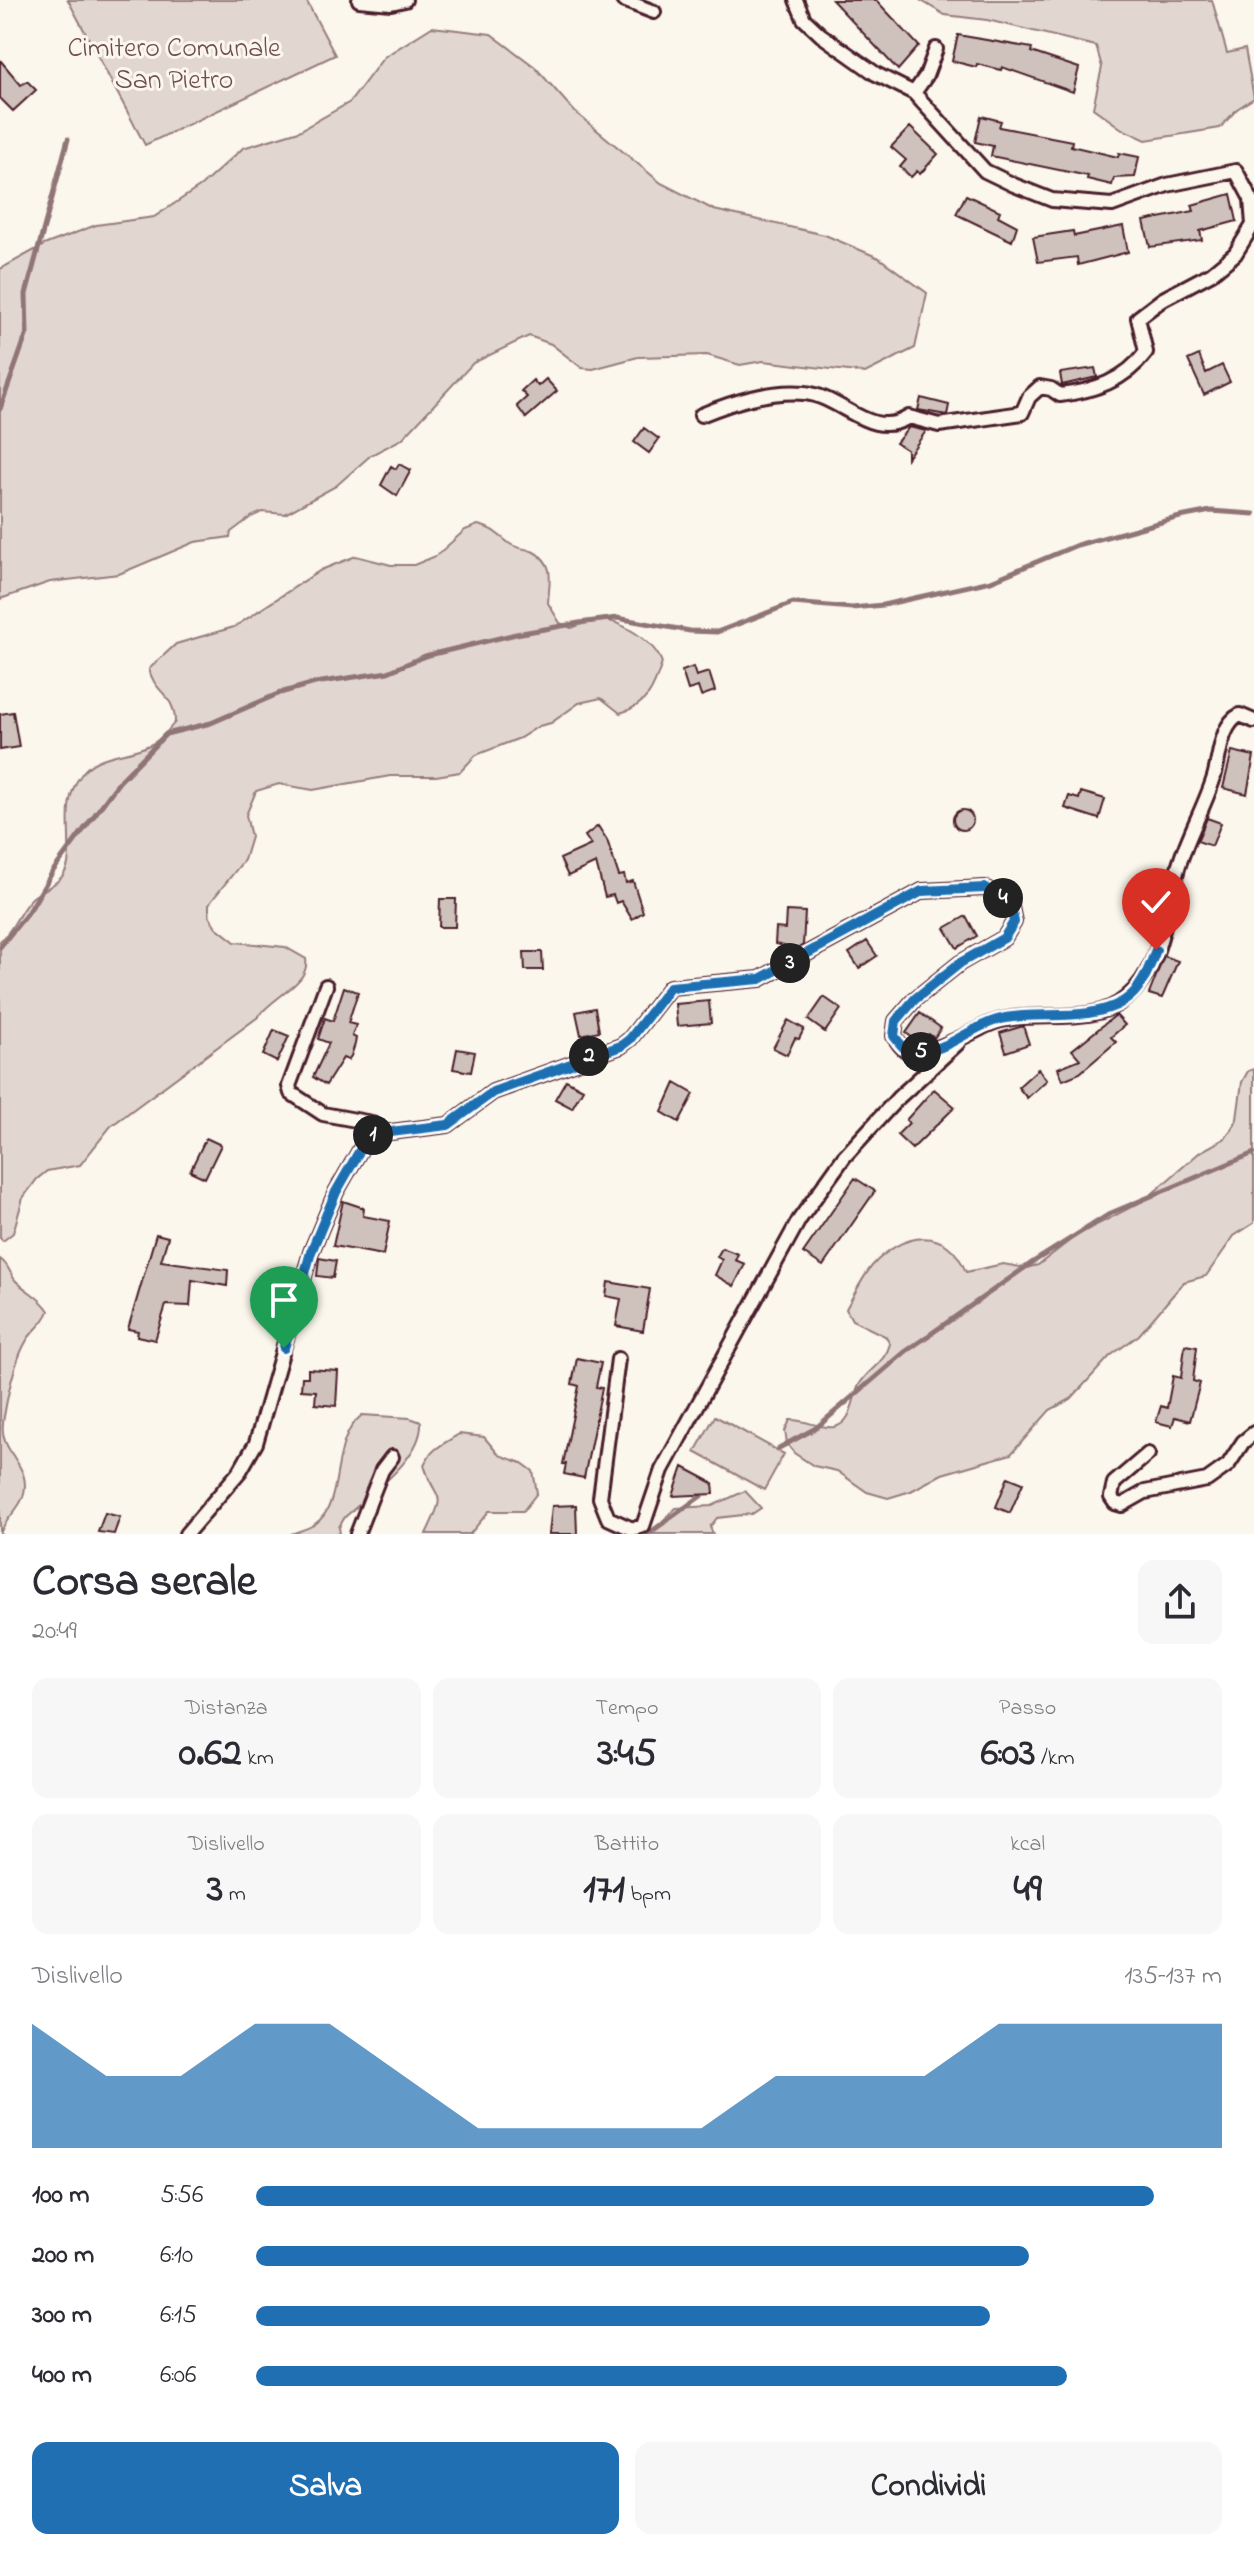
<!DOCTYPE html>
<html lang="it">
<meta charset="utf-8">
<style>
body{margin:0;font-family:"Indie Flower",sans-serif;background:#f7f7f7;color:#2b2b33;height:100vh;display:flex;flex-direction:column;font-size:30px;white-space:nowrap}
*{box-sizing:border-box;margin:0}
p{font-size:26px;color:#7c7c81}
.icon{flex:none;width:44px;height:44px;fill:none;stroke:currentColor;stroke-width:2;stroke-linecap:round;stroke-linejoin:round}
.map{position:relative;height:1534px;overflow:hidden}
.panel{display:flex;flex-direction:column;background:#fff;flex:1}
.panel>*{flex:none}
.pin{position:absolute;display:grid;place-items:center;width:68px;height:68px;color:#fff;margin:-82px -34px;border-radius:50% 50% 50% 0;rotate:-45deg;box-shadow:0 0 8px #0007}
.pin .icon{rotate:45deg}
.km{position:absolute;width:40px;height:40px;margin:-20px;border-radius:50%;background:#222;color:#fff;font-size:22px;line-height:40px;text-align:center}
.round{display:grid;place-items:center;flex:none;width:84px;height:84px;border-radius:16px;background:#f7f7f7}
.overview{display:flex;align-items:center;justify-content:space-between;height:136px;padding:0 32px}
h1{font-size:44px;font-weight:700;line-height:60px}
.metrics{display:grid;grid-template-columns:repeat(3,1fr);gap:12px;height:136px;padding:8px 32px}
.metrics div{display:grid;align-content:center;border-radius:16px;background:#f7f7f7;text-align:center}
.metrics b{font-size:40px;font-weight:700}
.metrics small{font-size:22px;font-weight:400}
.metrics p{font-size:22px}
.chart{height:224px;padding:16px 32px}
.chart p{display:flex;justify-content:space-between}
.chart svg{width:100%;height:144px;margin-top:8px;fill:#1f6fb2;opacity:.7}
.action{display:flex;gap:16px;margin-top:auto;padding:16px 32px}
.action a{flex:1;height:92px;border-radius:16px;background:#1f6fb2;color:#fff;font-size:32px;font-weight:700;line-height:92px;text-align:center}
.action a+a{background:#f7f7f7;color:#2b2b33}
ul{padding:0 32px;list-style:none;font-size:26px}
li{display:grid;grid-template-columns:128px 96px 1fr;align-items:center;height:60px}
li i{height:20px;border-radius:10px;background:#1f6fb2}
.map>svg:first-child{display:block}
</style>
<div class="map">
<svg width="1254" height="1534" viewBox="0 0 1254 1534">
<rect width="100%" height="100%" fill="#fbf7ec"/>
<filter id="ink" filterUnits="userSpaceOnUse"><feTurbulence type="fractalNoise" baseFrequency=".0125" numOctaves="2"/><feDisplacementMap in="SourceGraphic" scale="16" xChannelSelector="R" yChannelSelector="G"/><feConvolveMatrix kernelMatrix="1 2 1 2 8 2 1 2 1" color-interpolation-filters="sRGB"/></filter>
<g filter="url(#ink)">
<path fill="#e2d7d0" stroke="#967b7e" stroke-width="2" d="M68 0H306L335 55 145 145Z
M920 0H1212L1227 53 1245 49 1254 98 1237 109 1220 128 1146 140 1122 129 1093 108 1102 67 1096 46 987 20 945 15Z
M432 27 491 34 535 67 575 112 661 183 714 210 825 235 879 258 927 293 915 348 865 373 763 361 740 365 707 355 638 357 593 369 582 368 551 344 529 336 473 363 402 439 371 455 336 486 285 514 262 512 251 517 231 532 230 537 195 542 119 574 50 582 0 599V269L44 245 96 225 154 217 201 186 243 148 299 131 350 102 384 57Z
M478 525C493 528 498 535 510 544 518 549 526 548 534 552 556 564 549 582 548 603L560 623 571 628C579 626 587 621 595 620 618 617 655 642 662 663 654 688 648 705 620 713L601 698 579 703 551 723 539 726 520 738 476 755 460 772 436 776H390L313 790 279 784 256 791 246 815 251 837 244 860 209 904V916L216 927 235 942 285 947 306 959C310 984 274 995 258 1017L111 1126 80 1165 47 1171 37 1179 23 1198 13 1233 3 1241 0 1238V941C15 929 19 909 33 897 46 887 64 883 68 864 73 834 60 803 81 775 96 753 125 756 147 746 159 742 167 732 175 722 175 694 154 693 149 669L176 644 234 627 321 570 356 556 391 565H414L436 556 465 530Z
M1254 1069V1223L1234 1236 1206 1276 1184 1282 1139 1335 1110 1356 1071 1399 1050 1410 1011 1454 942 1474 911 1491 888 1498 867 1492 837 1471 814 1466 794 1453 787 1443 785 1431 790 1420C805 1419 819 1429 834 1427 853 1423 852 1399 859 1385 868 1369 885 1363 890 1344L885 1336 852 1320 846 1309C852 1298 864 1275 872 1266 902 1232 947 1224 966 1272L1003 1264 1026 1268 1038 1265 1077 1235 1145 1200 1200 1152 1224 1139 1232 1130 1237 1119 1242 1082 1248 1071Z
M0 1259C9 1265 9 1272 15 1280 26 1292 40 1296 49 1311 44 1324 34 1329 27 1340 15 1360 9 1388 5 1411 3 1421 1 1432 5 1441 13 1461 31 1472 23 1497 18 1511 4 1520 0 1534Z
M362 1415 410 1418 421 1422C423 1458 371 1493 345 1517L339 1527 340 1534H291C298 1531 308 1529 315 1524 346 1503 328 1442 362 1415Z
M715 1416 784 1454 764 1490 695 1452Z
M459 1434 484 1437 499 1455 522 1463 533 1471 537 1493 523 1511H489L470 1534H426C449 1486 436 1506 424 1465 431 1448 444 1444 459 1434Z
M745 1491 761 1508 752 1514 717 1518 710 1527 713 1534H649L676 1508 712 1506Z"/>
<g fill="none" stroke-linecap="round" stroke-linejoin="round">
<path stroke="#907477" stroke-width="5" d="M0 409 27 333 26 294 68 139
M0 947 30 910 53 871 119 782 166 734 211 723 280 693 315 683 388 672 425 656 516 634 579 623 617 618 690 631 717 632 793 603 852 608 883 605 991 581 1077 545 1180 517 1211 511 1254 514
M779 1448 816 1428 905 1352 1033 1262 1111 1213 1254 1153
M648 1534 701 1496"/>
</g>
<path fill="#cfc2bc" stroke="#4a1f2b" stroke-width="2" d="M832 0H876L919 46 898 70Z
M958 35 1032 48 1031 52 1079 68 1073 92 1002 67 1001 70 977 64 976 67 952 61Z
M0 60 21 85 27 81 36 90 13 111 0 98Z
M981 116 1001 121 999 127 1072 141 1071 146 1118 157 1119 153 1139 157 1135 177 1114 178 1112 185 1087 179 1088 176 991 156 993 146 975 142Z
M910 127 938 154 920 174 917 171 911 177 900 167 906 160 891 147Z
M1231 194 1237 221 1200 231 1202 240 1150 247 1144 221 1194 211 1192 205Z
M966 195 1000 211 998 216 1017 226 1012 241 956 214Z
M1123 226 1128 252 1078 265 1077 257 1038 262 1033 237 1073 231 1074 236Z
M1199 355 1206 373 1222 365 1230 382 1204 395 1188 360Z
M1095 368 1097 377 1062 385 1060 373Z
M546 379 557 391 526 418 517 406 527 397 521 391 533 380 538 386Z
M921 398 949 405 947 415 918 410Z
M909 427 926 431 907 458V450L896 443Z
M644 428 659 439 649 453 634 442Z
M399 464 411 470 397 496 381 485 391 466 396 469Z
M693 667 696 676 709 672 715 691 701 696 698 687 688 690 682 671Z
M13 712 19 747 0 750V714Z
M1232 751 1254 756 1247 794 1223 788Z
M1081 792 1105 799 1099 819 1065 808 1069 796 1079 799Z
M953 820a10 10 0 1 1 20 0a10 10 0 1 1-20 0Z
M1207 818 1221 823 1212 846 1197 841Z
M598 826 607 840 619 876 624 875 626 883 633 881 643 912 632 919 621 901 616 903 613 895 605 897 596 863 568 876 560 859 591 845 585 836Z
M440 899H456L455 927H439Z
M786 911 805 912 803 945 797 949 775 944 776 928 785 929Z
M966 916 977 936 957 948 945 928Z
M867 941 877 956 859 968 849 953Z
M524 952H542L543 970H525Z
M1164 956 1178 961 1162 998 1149 994Z
M344 987 358 992 348 1023 356 1025 352 1036 356 1038 355 1044 351 1056 348 1060 343 1058 326 1085 313 1077 329 1043 318 1039 325 1018 333 1021Z
M824 997 841 1009 825 1032 808 1020Z
M709 1001 711 1023 677 1026 675 1004Z
M595 1008 599 1031 581 1035 576 1012Z
M920 1013 941 1028 934 1038 929 1034 920 1043 906 1033Z
M1116 1015 1125 1025 1111 1037 1116 1042 1080 1073 1063 1080 1058 1068 1080 1059 1072 1050Z
M788 1020 804 1029 799 1039 795 1038 787 1055 773 1048Z
M1023 1026 1029 1044 1006 1052 1000 1033Z
M274 1030 289 1036 277 1062 263 1055Z
M457 1049 475 1052 471 1072 453 1069Z
M1038 1069 1047 1080 1027 1098 1018 1087Z
M566 1080 583 1089 572 1108 555 1099Z
M675 1083 694 1094 679 1122 662 1112Z
M934 1089 955 1107 912 1149 897 1135 909 1123 906 1120Z
M206 1138 221 1145 205 1178 190 1171Z
M855 1178 875 1191 823 1266 803 1253Z
M343 1201 364 1208 363 1216 390 1221 383 1255 333 1246Z
M156 1234 168 1237 161 1261 228 1270 227 1286 192 1280 190 1306 166 1305 155 1340 137 1336 138 1331 128 1329Z
M722 1248 738 1254 735 1260 745 1264 734 1286 715 1275 722 1260 717 1257Z
M319 1258 336 1261 333 1278 317 1276Z
M608 1282 650 1289 643 1331 616 1326 621 1299 606 1296Z
M1185 1345 1197 1347 1193 1381 1200 1383 1190 1421 1175 1417 1172 1426 1156 1422 1161 1406 1167 1408 1173 1376 1181 1378Z
M577 1358 601 1363 596 1387 602 1388 584 1478 564 1474 566 1464H563L579 1386 572 1384Z
M308 1369 338 1371 336 1406 315 1404 316 1391 301 1390 302 1377H308Z
M683 1467 713 1483 714 1494 673 1496Z
M1008 1477 1023 1483 1010 1513 996 1507Z
M576 1505 577 1534H549L552 1506Z
M105 1513 120 1517 114 1534 98 1532Z"/>
<g fill="none" stroke-linecap="round" stroke-linejoin="round">
<g stroke="#4a1f2b" stroke-width="18">
<path id="street" d="M359 0 391 3 405 0
M623 0 654 12
M914 93 926 76 936 49
M701 415C733 402 769 390 805 393 843 397 870 441 909 417L939 425 1022 413 1029 397 1040 387 1051 389 1060 395C1093 391 1125 381 1146 352L1138 318 1163 299 1212 273 1235 254 1253 225 1251 199 1236 171 1167 185 1112 205 1052 200 1014 185 985 171 914 93 876 74 821 35 804 19 796 0
M326 986 289 1086 291 1093 323 1114 372 1123 374 1134
M618 1359 600 1498 608 1518 632 1529 643 1526 662 1470 799 1220 844 1157 898 1098 958 1043
M1148 1454 1114 1483 1111 1497 1115 1503 1122 1505 1145 1492 1207 1480 1228 1465 1243 1442 1254 1433
M186 1534 240 1471 256 1443 311 1252 336 1192 367 1138 374 1134 448 1125 493 1092 621 1046 630 1039 670 987 760 979 922 891 985 888 1006 900 1011 907 1014 922 1004 938 960 963 915 999 896 1021 894 1036C897 1040 901 1048 906 1050 922 1060 969 1034 985 1026 1027 1005 1089 1030 1126 998 1165 967 1165 903 1181 859 1190 832 1204 807 1213 780 1220 761 1219 725 1240 715L1254 721
M357 1534 382 1470 392 1457"/>
</g>
<use href="#street" stroke="#fbf7ec" stroke-width="12"/>
</g>
</g>
<g fill="none" stroke-linecap="round" stroke-linejoin="round" filter="url(#ink)">
<g stroke="#fff" stroke-width="16">
<path id="route" d="M284 1348 311 1252 336 1192 367 1138 374 1134 448 1125 493 1092 621 1046 630 1039 670 987 760 979 922 891 985 888 1006 900 1011 907 1014 922 1004 938 960 963 915 999 896 1021 894 1036C901 1045 906 1053 918 1053 947 1051 971 1027 997 1020 1038 1009 1086 1024 1124 1001 1142 990 1149 968 1156 950"/>
</g>
<use href="#route" stroke="#1f6fb2" stroke-width="10"/>
</g>
<g text-anchor="middle" stroke-width="6" stroke-linejoin="round" paint-order="stroke">
<g font-size="28" fill="#704d54" stroke="#fbf7ec">
<text x="174" y="56">Cimitero Comunale<tspan x="174" dy="32">San Pietro</tspan></text>
</g>
</g>
</svg>
<div class="pin" style="left:284px;top:1348px;background:#1e9e55"><svg class="icon" aria-label="arrive" viewBox="0 0 24 24"><path d="M6 21V4h12l-3 4 3 4H6"/></svg></div>
<div class="pin" style="left:1156px;top:950px;background:#d93025"><svg class="icon" aria-label="check" viewBox="0 0 24 24"><path d="M5 12l5 5 9-10"/></svg></div>
<b class="km" style="left:373px;top:1135px">1</b>
<b class="km" style="left:589px;top:1056px">2</b>
<b class="km" style="left:790px;top:963px">3</b>
<b class="km" style="left:1003px;top:898px">4</b>
<b class="km" style="left:921px;top:1052px">5</b>
</div>
<section class="panel">
<div class="overview"><div><h1>Corsa serale</h1><p>20:49</p></div><a class="round"><svg class="icon" aria-label="share" viewBox="0 0 24 24"><path d="M12 15V3M7 8l5-5 5 5M5 13v7h14v-7"/></svg></a></div>
<div class="metrics">
<div><p>Distanza</p><b>0.62<small> km</small></b></div>
<div><p>Tempo</p><b>3:45</b></div>
<div><p>Passo</p><b>6:03<small> /km</small></b></div>
</div>
<div class="metrics">
<div><p>Dislivello</p><b>3<small> m</small></b></div>
<div><p>Battito</p><b>171<small> bpm</small></b></div>
<div><p>kcal</p><b>49</b></div>
</div>
<div class="chart"><p><span>Dislivello</span>135–137 m</p>
<svg viewBox="0 0 160 44" preserveAspectRatio="none"><path d="M0 44V6L10 22L20 22L30 6L40 6L50 22L60 38L70 38L80 38L90 38L100 22L110 22L120 22L130 6L140 6L150 6L160 6V44z"/></svg>
</div>
<ul>
<li><b>100 m</b>5:56<i style="width:93%"></i></li>
<li><b>200 m</b>6:10<i style="width:80%"></i></li>
<li><b>300 m</b>6:15<i style="width:76%"></i></li>
<li><b>400 m</b>6:06<i style="width:84%"></i></li>
</ul>
<div class="action"><a>Salva</a><a>Condividi</a></div>
</section>
